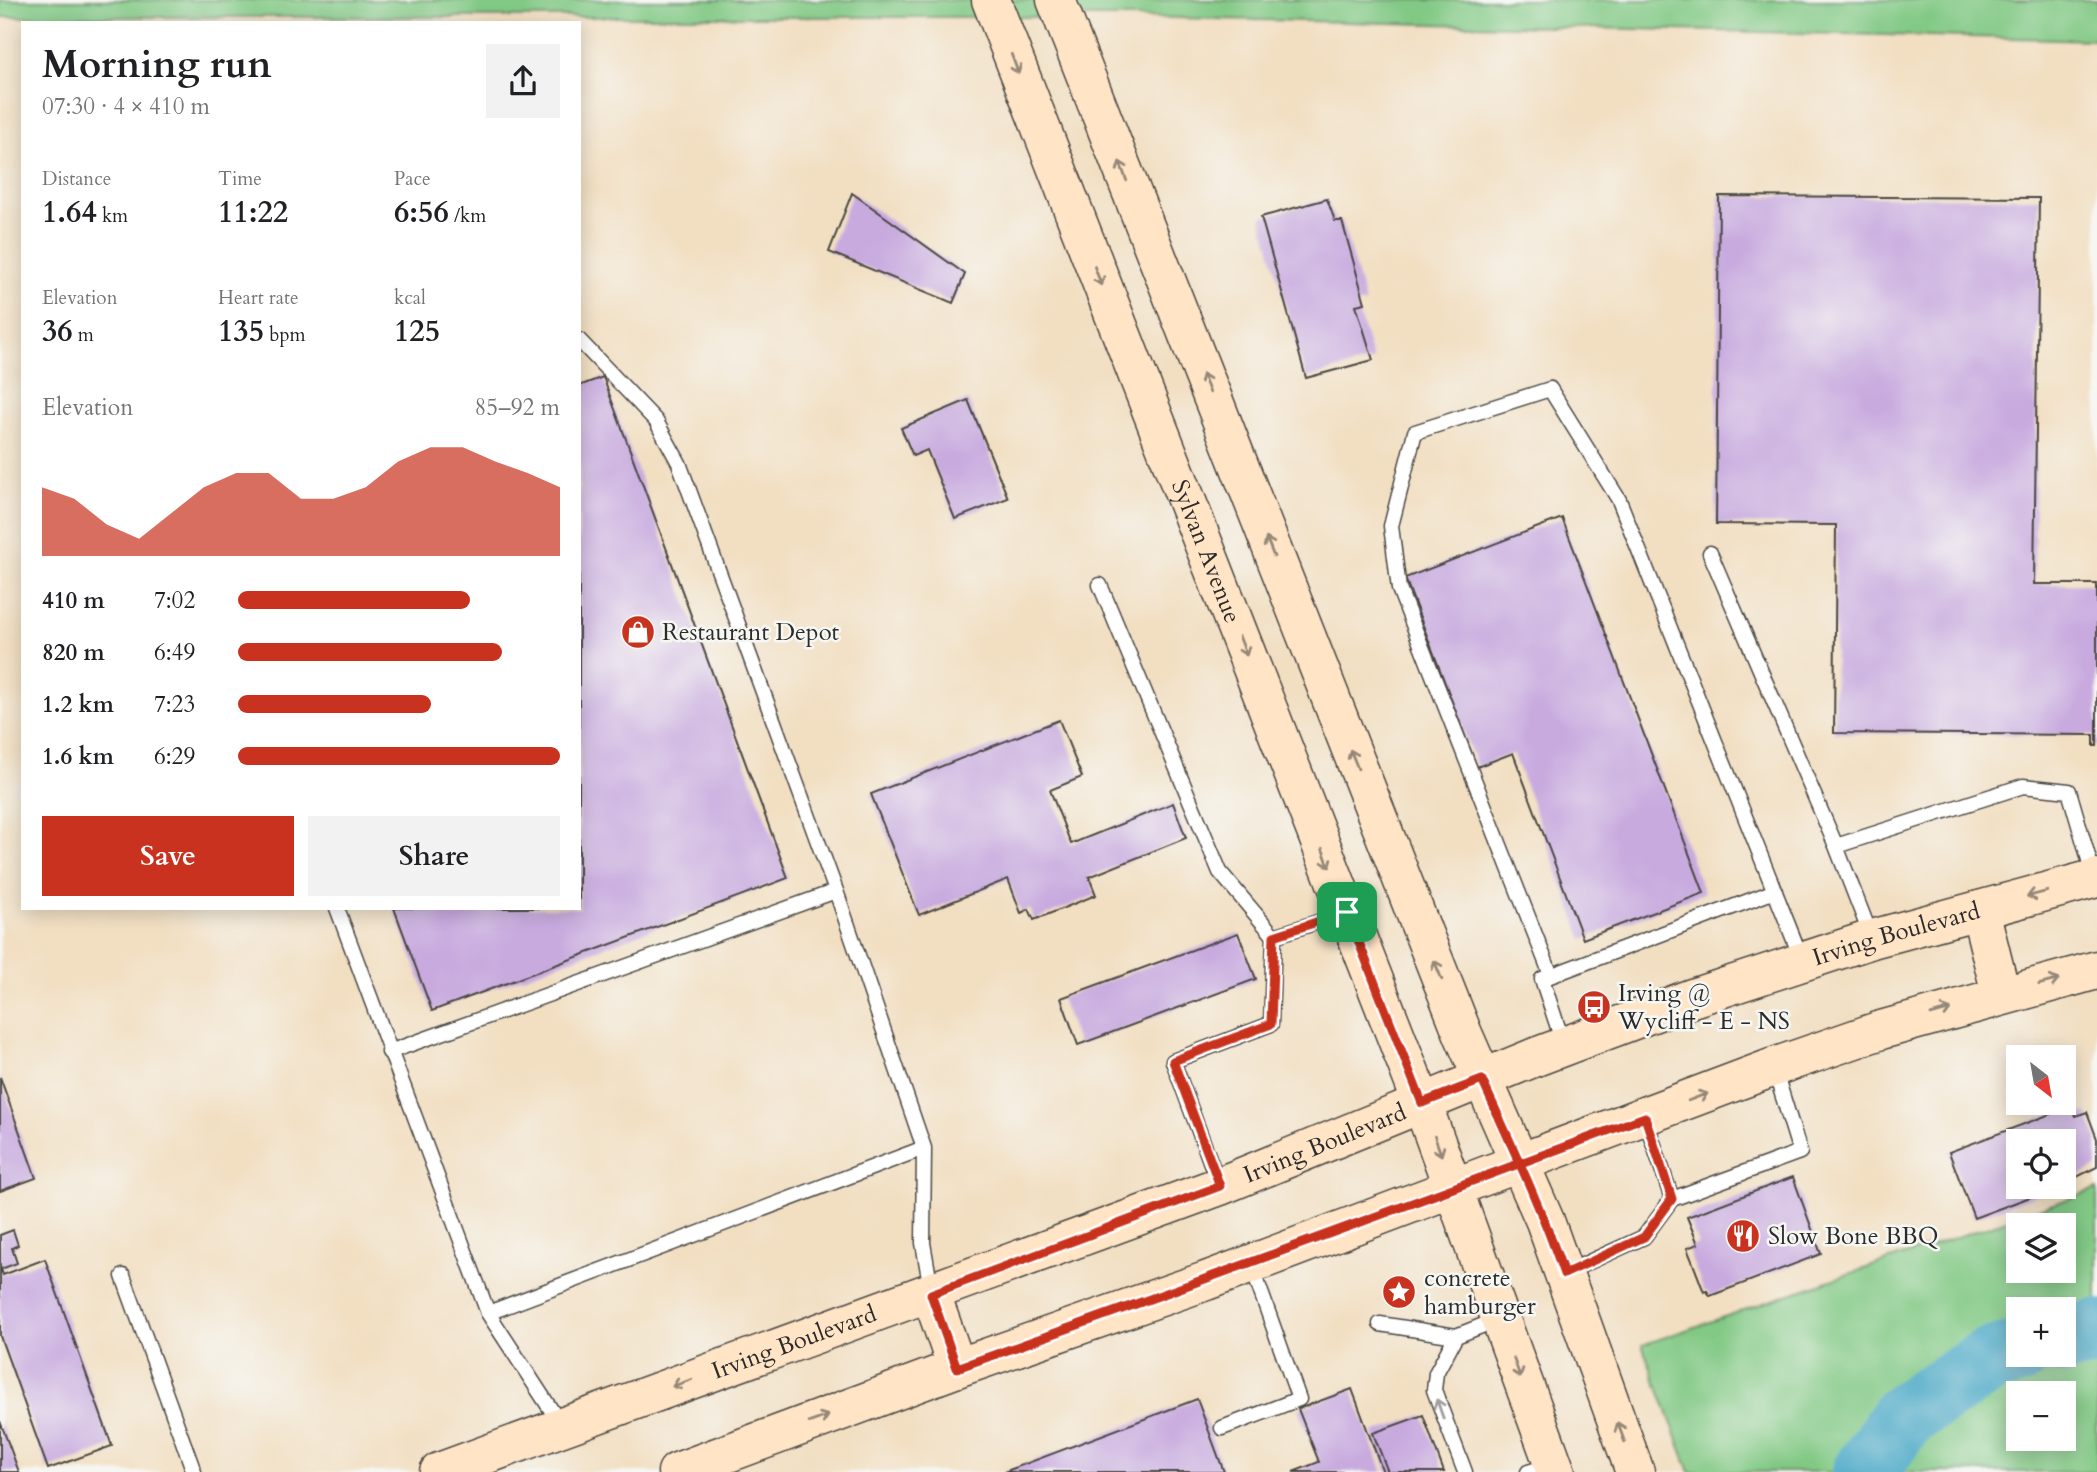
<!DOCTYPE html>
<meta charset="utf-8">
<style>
body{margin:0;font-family:Cardo,serif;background:#f2f2f2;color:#202124;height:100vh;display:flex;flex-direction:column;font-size:26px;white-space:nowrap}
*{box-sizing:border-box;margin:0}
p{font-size:23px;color:#757577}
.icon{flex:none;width:38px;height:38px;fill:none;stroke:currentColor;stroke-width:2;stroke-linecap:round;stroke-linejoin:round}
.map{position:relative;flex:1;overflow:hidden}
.side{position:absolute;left:21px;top:21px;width:560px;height:889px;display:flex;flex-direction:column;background:#fff;border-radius:0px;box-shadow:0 4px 18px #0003}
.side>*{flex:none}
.needle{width:46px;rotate:149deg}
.buttons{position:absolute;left:2006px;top:1045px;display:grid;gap:14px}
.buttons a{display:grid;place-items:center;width:70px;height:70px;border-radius:0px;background:#fff;box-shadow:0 4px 18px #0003;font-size:35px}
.pin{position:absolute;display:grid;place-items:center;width:60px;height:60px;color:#fff;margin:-30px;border-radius:14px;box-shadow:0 4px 10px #0006}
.round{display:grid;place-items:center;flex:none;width:74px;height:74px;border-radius:0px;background:#f2f2f2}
.head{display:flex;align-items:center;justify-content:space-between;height:119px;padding:0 21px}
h1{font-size:38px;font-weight:800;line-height:52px}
.figures{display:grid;grid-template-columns:repeat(3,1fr);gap:10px;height:119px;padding:7px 21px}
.figures div{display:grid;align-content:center}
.figures b{font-size:30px;font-weight:800}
.figures small{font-size:19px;font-weight:400}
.figures p{font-size:19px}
.chart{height:196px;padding:14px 21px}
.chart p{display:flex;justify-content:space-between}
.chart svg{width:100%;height:126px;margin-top:7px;fill:#c8321e;opacity:.7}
.cta{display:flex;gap:14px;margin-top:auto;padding:14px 21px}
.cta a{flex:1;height:80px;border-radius:0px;background:#c8321e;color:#fff;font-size:28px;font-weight:800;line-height:80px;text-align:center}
.cta a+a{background:#f2f2f2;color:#202124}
ul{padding:0 21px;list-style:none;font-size:23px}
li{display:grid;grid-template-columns:112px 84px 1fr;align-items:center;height:52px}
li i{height:18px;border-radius:9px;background:#c8321e}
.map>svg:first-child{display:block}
</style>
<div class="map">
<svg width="2097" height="1472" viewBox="0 0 2097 1472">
<rect width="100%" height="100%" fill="#f6f6f2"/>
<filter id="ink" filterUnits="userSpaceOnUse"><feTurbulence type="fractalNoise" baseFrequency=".0143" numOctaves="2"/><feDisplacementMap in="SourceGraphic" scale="14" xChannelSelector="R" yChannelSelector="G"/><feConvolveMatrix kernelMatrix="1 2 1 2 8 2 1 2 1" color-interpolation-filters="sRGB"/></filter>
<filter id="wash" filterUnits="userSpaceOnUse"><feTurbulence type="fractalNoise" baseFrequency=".00686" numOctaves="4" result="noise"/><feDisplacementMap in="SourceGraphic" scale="28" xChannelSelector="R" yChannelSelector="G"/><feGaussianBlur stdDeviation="1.57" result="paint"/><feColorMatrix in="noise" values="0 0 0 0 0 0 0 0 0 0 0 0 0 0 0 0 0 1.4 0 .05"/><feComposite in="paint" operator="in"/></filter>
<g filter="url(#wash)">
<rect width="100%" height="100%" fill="#f2dfc2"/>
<path fill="#82c985" stroke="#567a58" stroke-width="2" fill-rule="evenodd" d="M0 0H2097V40L1132 17H0Z
M2097 1189V1472H1690L1642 1345ZM2018 1225H2063V1270H2018ZM2018 1309H2063V1354H2018ZM2018 1393H2063V1438H2018Z"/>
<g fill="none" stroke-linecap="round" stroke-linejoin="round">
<path stroke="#48a8c7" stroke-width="66" d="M2063 1341 2097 1332
M1865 1472 1904 1415 1991 1360 2018 1353"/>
</g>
<g id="blocks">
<path fill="#c8aadf" d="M852 193 965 274 953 303 829 252Z
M1719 196 2039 198 2034 584H2097V746H2094V735L1834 733 1836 525 1716 524Z
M1327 199 1335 221H1342L1365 303 1356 305 1373 360 1306 378 1261 217Z
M603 377 788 878 432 1011 394 908H579V386Z
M968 400 1008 498 955 519 927 450 913 456 901 428Z
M1562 518 1704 893 1583 939 1513 753 1477 767 1405 578Z
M1059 720 1082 777 1050 790 1071 844 1173 803 1186 838 1089 877 1096 895 1034 920 1029 909 1021 913 1008 879 919 915 871 794Z
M1238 933 1256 979 1078 1045 1061 998Z
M0 1077 36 1178 0 1191Z
M2072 1106 2076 1116 2087 1112 2097 1139V1167L2063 1184V1141H2018V1186L2057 1187 1974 1218 1949 1152Z
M1793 1177 1821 1254 1710 1296 1707 1291 1704 1292 1687 1248 1698 1244 1687 1217Z
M13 1230 18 1245 12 1248 17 1263 1 1269 3 1275 45 1259 112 1446 48 1469 0 1336V1235Z
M1352 1389 1383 1472H1293L1319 1462 1298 1409Z
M1197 1399 1224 1472H1004Z
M1423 1415 1444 1472H1388L1373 1433Z
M0 1421 19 1472H0Z"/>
</g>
</g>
<g filter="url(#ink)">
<use href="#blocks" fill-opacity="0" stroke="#494642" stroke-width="2"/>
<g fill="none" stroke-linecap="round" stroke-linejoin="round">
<g stroke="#494642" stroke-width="17">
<path id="service" d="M579 340 656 421 679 463 836 891 924 1148 923 1243 931 1289
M1710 553 1836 846 2023 786 2069 791 2094 877
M1100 585 1220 872 1274 936 1346 913
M1836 846 1871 936
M337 908 488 1313 561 1425
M1551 975 1399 589 1391 526 1415 432 1550 389 1619 500 1802 960
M1563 1043 1542 979 1775 891
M389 1052 836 891
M1645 1118 1672 1199 1800 1152 1774 1068
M1219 1185 1173 1061 1271 1024 1274 936
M1565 1273 1644 1237 1672 1199
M123 1276 194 1472
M488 1313 924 1148
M1380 1324 1456 1336 1499 1319
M1456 1336 1436 1373 1434 1390 1465 1472
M1222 1428 1299 1399 1252 1267
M1528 1472 1552 1465"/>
</g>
<g stroke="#494642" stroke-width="41">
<g id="secondary">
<path id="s1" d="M991 0 1422 1103 1556 1472"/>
<path d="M1056 0 1463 1034 1545 1221 1635 1472"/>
<path d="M1980 910 2001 994"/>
<path d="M931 1294 957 1368"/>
<path id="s2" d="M439 1472 1220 1186 1533 1058 1692 998 1872 939 2097 878"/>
<path d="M677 1472 957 1368 1206 1281 1774 1067 1881 1030 2097 970"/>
</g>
</g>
<use href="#service" stroke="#fff" stroke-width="14"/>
<use href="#secondary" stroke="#ffe4c6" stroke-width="38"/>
</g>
<defs><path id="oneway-shaft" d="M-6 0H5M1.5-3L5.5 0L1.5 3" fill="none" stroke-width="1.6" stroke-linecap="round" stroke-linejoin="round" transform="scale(1.75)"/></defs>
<g stroke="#958878">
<use href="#oneway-shaft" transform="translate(1015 64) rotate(69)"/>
<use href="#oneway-shaft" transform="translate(1123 171) rotate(-111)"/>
<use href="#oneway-shaft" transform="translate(1098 276) rotate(69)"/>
<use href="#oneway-shaft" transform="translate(1206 383) rotate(-111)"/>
<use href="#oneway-shaft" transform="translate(1270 547) rotate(-112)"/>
<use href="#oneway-shaft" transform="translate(1243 646) rotate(69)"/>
<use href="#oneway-shaft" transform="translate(1354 759) rotate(-112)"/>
<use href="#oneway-shaft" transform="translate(1326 858) rotate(69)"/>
<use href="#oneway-shaft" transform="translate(2037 894) rotate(165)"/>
<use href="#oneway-shaft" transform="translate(1438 970) rotate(-112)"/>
<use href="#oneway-shaft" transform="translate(2049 982) rotate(-14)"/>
<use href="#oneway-shaft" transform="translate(1941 1012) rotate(-16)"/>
<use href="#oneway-shaft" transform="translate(1698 1097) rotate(-21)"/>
<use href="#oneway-shaft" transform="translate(1438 1146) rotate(70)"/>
<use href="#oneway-shaft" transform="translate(1517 1368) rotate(70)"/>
<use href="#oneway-shaft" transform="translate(682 1383) rotate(160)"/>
<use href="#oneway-shaft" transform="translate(819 1419) rotate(-20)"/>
<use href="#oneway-shaft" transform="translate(1621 1432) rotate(-110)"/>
</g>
<use stroke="#a0a0a0" href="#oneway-shaft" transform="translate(1440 1409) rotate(-109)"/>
</g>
<g fill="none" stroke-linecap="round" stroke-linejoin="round" filter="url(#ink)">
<g stroke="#fff" stroke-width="14">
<path id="route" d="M1347 912 1274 936 1271 1024 1173 1061 1220 1186 931 1294 957 1368C1187 1287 1416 1202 1645 1117L1672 1199 1644 1237 1564 1274C1541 1207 1511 1144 1482 1080L1422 1103 1347 912"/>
</g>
<use href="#route" stroke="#c8321e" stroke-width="9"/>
</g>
<defs>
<g id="shop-disc" transform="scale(1.75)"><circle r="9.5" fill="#c8321e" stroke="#f6f6f2"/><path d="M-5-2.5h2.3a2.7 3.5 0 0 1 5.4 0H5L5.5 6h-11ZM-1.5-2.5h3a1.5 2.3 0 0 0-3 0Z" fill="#fff"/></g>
<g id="bus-disc" transform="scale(1.75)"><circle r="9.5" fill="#c8321e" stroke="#f6f6f2"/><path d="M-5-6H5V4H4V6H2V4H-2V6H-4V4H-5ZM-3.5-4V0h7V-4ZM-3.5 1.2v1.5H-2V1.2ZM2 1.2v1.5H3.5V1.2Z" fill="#fff"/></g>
<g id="restaurant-disc" transform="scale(1.75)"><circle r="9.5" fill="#c8321e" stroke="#f6f6f2"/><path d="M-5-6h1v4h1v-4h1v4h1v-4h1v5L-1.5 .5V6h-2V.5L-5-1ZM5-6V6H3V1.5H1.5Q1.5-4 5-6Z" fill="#fff"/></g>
<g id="sight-disc" transform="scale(1.75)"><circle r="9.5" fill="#c8321e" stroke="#f6f6f2"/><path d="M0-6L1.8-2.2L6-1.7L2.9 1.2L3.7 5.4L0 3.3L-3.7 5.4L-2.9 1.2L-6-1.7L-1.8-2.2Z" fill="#fff"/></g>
</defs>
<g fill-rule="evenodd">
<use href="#shop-disc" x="638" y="632"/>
<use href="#bus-disc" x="1594" y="1007"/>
<use href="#restaurant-disc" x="1743" y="1236"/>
<use href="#sight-disc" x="1399" y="1292"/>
</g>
<g text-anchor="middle" stroke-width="5" stroke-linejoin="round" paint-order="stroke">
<g font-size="24" fill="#2b2b2b" stroke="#f6f6f2">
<text dy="8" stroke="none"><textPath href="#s1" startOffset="592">Sylvan Avenue</textPath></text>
<text dy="8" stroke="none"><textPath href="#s2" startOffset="1554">Irving Boulevard</textPath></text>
<text dy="8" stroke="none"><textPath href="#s2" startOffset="945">Irving Boulevard</textPath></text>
<text dy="8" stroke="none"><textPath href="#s2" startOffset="378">Irving Boulevard</textPath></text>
</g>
<g font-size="24" fill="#2b2b2b" stroke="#f6f6f2" text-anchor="start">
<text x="662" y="640">Restaurant Depot</text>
<text x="1618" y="1001">Irving @<tspan x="1618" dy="28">Wycliff - E - NS</tspan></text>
<text x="1768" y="1244">Slow Bone BBQ</text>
<text x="1424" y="1286">concrete<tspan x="1424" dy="28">hamburger</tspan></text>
</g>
</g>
</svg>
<div class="buttons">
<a><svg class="needle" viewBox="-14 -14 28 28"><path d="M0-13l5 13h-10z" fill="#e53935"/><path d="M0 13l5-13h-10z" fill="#757577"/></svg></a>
<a><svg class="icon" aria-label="locate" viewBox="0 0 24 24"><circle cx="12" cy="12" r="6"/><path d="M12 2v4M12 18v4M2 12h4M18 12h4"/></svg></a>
<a><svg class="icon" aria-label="layers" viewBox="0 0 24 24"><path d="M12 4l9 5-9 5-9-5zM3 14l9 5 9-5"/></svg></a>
<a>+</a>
<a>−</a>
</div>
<div class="pin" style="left:1347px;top:912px;background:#1e9e55"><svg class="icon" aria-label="arrive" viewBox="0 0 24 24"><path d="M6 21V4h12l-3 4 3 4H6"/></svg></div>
<section class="side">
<div class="head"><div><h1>Morning run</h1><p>07:30 · 4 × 410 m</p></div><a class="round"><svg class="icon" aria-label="share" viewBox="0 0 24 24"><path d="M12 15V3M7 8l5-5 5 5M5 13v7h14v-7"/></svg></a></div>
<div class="figures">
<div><p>Distance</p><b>1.64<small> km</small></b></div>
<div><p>Time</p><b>11:22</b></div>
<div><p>Pace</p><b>6:56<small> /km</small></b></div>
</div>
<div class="figures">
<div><p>Elevation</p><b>36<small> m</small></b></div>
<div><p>Heart rate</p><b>135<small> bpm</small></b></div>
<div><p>kcal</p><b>125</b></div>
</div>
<div class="chart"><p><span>Elevation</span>85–92 m</p>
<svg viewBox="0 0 160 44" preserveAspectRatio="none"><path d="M0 44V20L10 24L20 33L30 38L40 29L50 20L60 15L70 15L80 24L90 24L100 20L110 11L120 6L130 6L140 11L150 15L160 20V44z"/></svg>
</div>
<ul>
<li><b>410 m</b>7:02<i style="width:72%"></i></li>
<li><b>820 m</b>6:49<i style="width:82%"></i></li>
<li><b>1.2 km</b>7:23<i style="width:60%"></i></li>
<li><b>1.6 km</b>6:29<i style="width:100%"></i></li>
</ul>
<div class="cta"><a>Save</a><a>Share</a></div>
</section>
</div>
